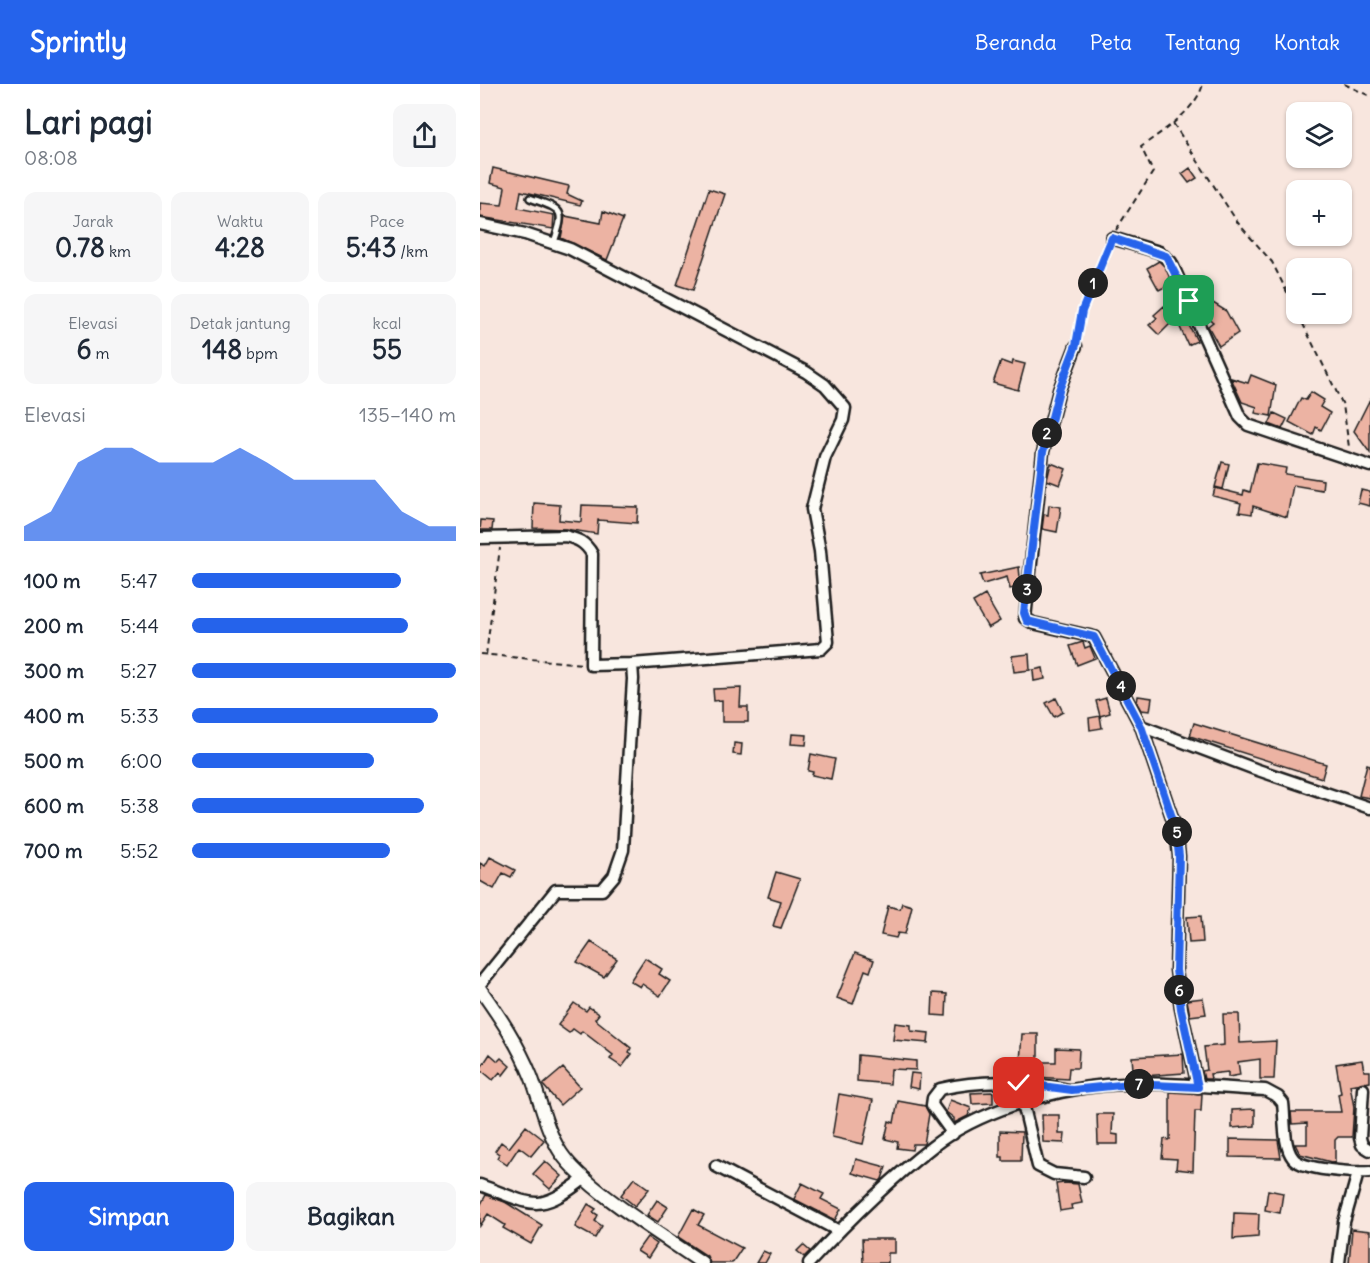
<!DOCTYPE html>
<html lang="id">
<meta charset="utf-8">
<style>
body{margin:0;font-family:Delius,sans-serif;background:#f6f6f7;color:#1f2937;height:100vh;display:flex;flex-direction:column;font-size:22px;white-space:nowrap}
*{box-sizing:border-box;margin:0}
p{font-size:20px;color:#747a83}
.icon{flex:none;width:33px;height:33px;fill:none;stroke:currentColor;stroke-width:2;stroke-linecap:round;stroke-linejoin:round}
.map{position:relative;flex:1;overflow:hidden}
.sheet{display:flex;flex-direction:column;background:#fff;width:480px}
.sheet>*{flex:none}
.buttons{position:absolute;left:806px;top:18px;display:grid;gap:12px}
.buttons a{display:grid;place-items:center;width:66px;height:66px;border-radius:12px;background:#fff;box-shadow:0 2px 4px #0004;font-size:30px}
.pin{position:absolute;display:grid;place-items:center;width:51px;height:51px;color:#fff;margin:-26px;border-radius:12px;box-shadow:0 3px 9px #0006}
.km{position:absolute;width:30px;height:30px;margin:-15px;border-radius:50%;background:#222;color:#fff;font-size:16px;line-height:30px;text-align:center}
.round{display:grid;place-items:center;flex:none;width:63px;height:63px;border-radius:12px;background:#f6f6f7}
.headline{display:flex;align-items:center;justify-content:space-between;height:102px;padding:0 24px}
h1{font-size:33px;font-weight:700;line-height:45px}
.stats{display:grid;grid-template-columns:repeat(3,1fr);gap:9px;height:102px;padding:6px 24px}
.stats div{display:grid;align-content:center;border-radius:12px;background:#f6f6f7;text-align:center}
.stats b{font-size:26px;font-weight:700}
.stats small{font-size:16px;font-weight:400}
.stats p{font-size:16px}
.chart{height:168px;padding:12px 24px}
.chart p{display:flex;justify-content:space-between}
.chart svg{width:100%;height:108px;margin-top:6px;fill:#2563eb;opacity:.7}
.cta{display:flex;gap:12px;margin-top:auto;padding:12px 24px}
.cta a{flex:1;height:69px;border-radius:12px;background:#2563eb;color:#fff;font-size:24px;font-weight:700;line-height:69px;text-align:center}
.cta a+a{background:#f6f6f7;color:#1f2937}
ul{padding:0 24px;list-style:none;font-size:20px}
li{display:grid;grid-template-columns:96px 72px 1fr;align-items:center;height:45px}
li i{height:15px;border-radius:8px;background:#2563eb}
header{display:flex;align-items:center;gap:36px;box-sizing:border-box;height:84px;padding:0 30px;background:#2563eb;color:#fff}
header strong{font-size:28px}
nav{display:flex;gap:33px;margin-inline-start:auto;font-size:21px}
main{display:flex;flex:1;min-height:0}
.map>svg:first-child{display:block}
</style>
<header>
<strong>Sprintly</strong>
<nav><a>Beranda</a><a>Peta</a><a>Tentang</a><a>Kontak</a></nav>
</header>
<main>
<section class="sheet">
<div class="headline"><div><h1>Lari pagi</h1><p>08:08</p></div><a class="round"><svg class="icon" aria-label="share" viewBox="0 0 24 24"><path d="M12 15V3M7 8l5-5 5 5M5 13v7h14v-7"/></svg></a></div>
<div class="stats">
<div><p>Jarak</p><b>0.78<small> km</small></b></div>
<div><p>Waktu</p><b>4:28</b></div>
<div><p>Pace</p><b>5:43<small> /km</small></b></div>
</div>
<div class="stats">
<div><p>Elevasi</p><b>6<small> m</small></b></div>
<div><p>Detak jantung</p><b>148<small> bpm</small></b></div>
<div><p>kcal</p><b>55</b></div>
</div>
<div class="chart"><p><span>Elevasi</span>135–140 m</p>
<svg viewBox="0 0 160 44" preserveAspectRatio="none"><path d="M0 44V38L10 32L20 12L30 6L40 6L50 12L60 12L70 12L80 6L90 12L100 19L110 19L120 19L130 19L140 32L150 38L160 38V44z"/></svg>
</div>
<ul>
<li><b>100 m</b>5:47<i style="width:79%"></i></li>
<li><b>200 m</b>5:44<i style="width:82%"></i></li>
<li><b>300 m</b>5:27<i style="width:100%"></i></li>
<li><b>400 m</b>5:33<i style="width:93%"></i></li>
<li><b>500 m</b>6:00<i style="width:69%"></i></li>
<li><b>600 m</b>5:38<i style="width:88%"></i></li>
<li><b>700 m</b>5:52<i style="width:75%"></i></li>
</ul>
<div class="cta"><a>Simpan</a><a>Bagikan</a></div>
</section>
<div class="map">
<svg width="890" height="1179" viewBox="0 0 890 1179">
<rect width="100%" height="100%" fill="#f8e6de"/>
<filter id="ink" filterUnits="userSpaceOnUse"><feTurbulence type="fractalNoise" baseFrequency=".0167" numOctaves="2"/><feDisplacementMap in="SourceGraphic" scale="12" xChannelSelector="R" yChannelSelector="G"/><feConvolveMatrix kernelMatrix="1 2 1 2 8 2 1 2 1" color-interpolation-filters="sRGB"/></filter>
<g filter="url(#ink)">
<path fill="#ecb3a3" stroke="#1c1c1c" stroke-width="1.5" d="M13 84 89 102 87 110 102 117 100 121 41 107 38 124 74 131 73 145 0 133V119L22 121 25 103 10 99Z
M710 84 717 94 709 99 702 90Z
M229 105 245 110 213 206 197 201Z
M123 127 143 135 127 176 81 154 85 132 121 139Z
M679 177 685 183 692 199 679 206 667 184Z
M720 211 746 227 758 249 739 262 728 242 733 238 722 229 716 216Z
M684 222 695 235 679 251 669 241 677 234 674 231Z
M702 228 717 257 708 261 695 232Z
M521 277 532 281 533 277 545 280 538 306 513 299Z
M771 291 796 301 791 332 775 329 777 323 762 318 751 294 768 299Z
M831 308 844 316 840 323 850 329 841 346 836 343 833 351 809 338 821 314 826 316Z
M890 315V369L874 347Z
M794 329 807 335 802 345 789 340Z
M742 378 749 380 743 405 735 403Z
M571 379 586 385 580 401 567 396Z
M777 379 806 384 805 390 843 396 842 406 813 401 807 433 773 422 772 430 759 428 761 419 733 412 735 404 763 411 764 406 770 408Z
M881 406 890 408V422L878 419Z
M54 419 80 421 79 436 101 438 102 421 158 423 157 439 118 436 117 450 85 445 53 444Z
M569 421 581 423 577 448 562 445 564 430 568 431Z
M1 436 13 437 12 446H0Z
M539 483 541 503 530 505 527 493 503 500 500 491Z
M505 511 520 537 508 544 493 518Z
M603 558 605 564 610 562 615 574 597 581 590 562Z
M549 570 550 586 534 588 532 572Z
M563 584 565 595 554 597 553 586Z
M261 604 260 623H268V638H242V616L234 617 233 605Z
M658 612 672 614 670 627 661 626 657 619Z
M576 614 583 628 574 633 566 619Z
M626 614 630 629 620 632 616 617Z
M620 632 622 644 610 646 609 634Z
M714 639 846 680 842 694 710 652Z
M312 650 327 651 326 661 311 660Z
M254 659 262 660 261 671 253 670Z
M331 670 355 675 351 695 332 691 333 688 328 687Z
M887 680 890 681V714L879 712Z
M10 773 35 786 31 793 23 789 14 805 0 797V779L5 782Z
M296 788 320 795 301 844 293 842 301 817 288 813Z
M422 819 432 822 425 850 418 849 416 854 401 851 408 822 420 825Z
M721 832 723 858 709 859 707 833Z
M111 858 137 875 124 893 97 878Z
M375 869 394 876 390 888 385 886 373 920 357 914Z
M165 874 182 885 179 890 190 897 180 912 162 900 160 903 150 897Z
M453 909 467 910 466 932 452 931Z
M723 914 726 930 710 932 707 916Z
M94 919 106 927 109 923 119 930 115 935 151 964 149 968 152 970 142 983 130 975 133 971 102 947 100 950 93 945 89 949 78 941Z
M743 930H759L760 959 796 957 794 995H780V975L758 978 760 991 748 993V988L730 990 731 995H724L722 987 727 986 724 963 744 961Z
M415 939 431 941V947L449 949 448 959 413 956Z
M542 950H558V978H576V964L599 965 598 984H589L588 995 539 992Z
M10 970 18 977 21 974 30 982 23 991 20 988 13 996 0 985Z
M703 970 704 989 663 992 662 984 653 985 652 973Z
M378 971 436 977V986L411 985 410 1000 377 997Z
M882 976 884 987H890V998L870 1001 874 1023 872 1053H858L855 1056V1079L820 1070 815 1060H827V1039L812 1040 811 1028H861L858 1010 861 1009 856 980Z
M83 984 100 1003 80 1021 63 1001Z
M431 989 440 990 439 1005 429 1003Z
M513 1008V1019L492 1020 491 1009Z
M690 1008 722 1010 721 1027H715L713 1087 696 1085 697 1075 682 1074 684 1055 690 1056Z
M359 1010 393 1016 383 1060 352 1053Z
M470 1016 491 1024 488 1032 474 1039V1034L466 1028Z
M418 1017 445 1022 449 1030 444 1060H433L432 1066 417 1064 418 1058 405 1055 409 1037 414 1039Z
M775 1025V1042L752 1044V1026Z
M617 1030H633L632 1050 638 1051V1060H618Z
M562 1031H579V1050H585L584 1059 563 1058Z
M46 1042 64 1056 51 1072 39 1063 27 1081 17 1074 19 1070 15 1067 21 1058 29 1064Z
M520 1047 542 1048 541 1077H523V1073H520Z
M750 1055 798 1056 801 1074 750 1073Z
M376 1075 406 1083 402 1095 400 1097 372 1089Z
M65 1077 82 1092 70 1105 53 1090Z
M154 1094 169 1105 155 1122 141 1111Z
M322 1099 344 1110 341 1115 361 1125 355 1136 314 1115Z
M584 1099 598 1100 602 1119 591 1121 592 1125 580 1127 576 1100Z
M788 1106 803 1109 800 1129 785 1126Z
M6 1111 25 1118 62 1141 51 1160 23 1144 25 1141 8 1130 0 1142V1122Z
M177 1116 188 1123 178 1138 167 1131Z
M108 1120 116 1125 113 1128 118 1131 115 1137 122 1142 115 1154 95 1143Z
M213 1125 224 1131 218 1141 262 1164 252 1179H230L227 1172 198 1153Z
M754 1129 779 1130 778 1153 753 1155Z
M872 1145 890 1147V1179H869Z
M167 1153 177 1160 168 1174 157 1167Z
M382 1155H415V1169H408V1179H383Z
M323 1161 330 1167 324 1173 317 1167Z
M283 1167 290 1170 285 1179H276Z"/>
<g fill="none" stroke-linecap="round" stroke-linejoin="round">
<g stroke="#1c1c1c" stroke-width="10">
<path id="service" d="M50 114C82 126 86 124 74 158"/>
</g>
<g stroke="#1c1c1c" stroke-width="15">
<path id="minor" d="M0 140 45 150 90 165 326 288 345 301 365 324 363 336 345 373 332 425 340 467 348 558 341 565 152 580
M632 154 679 168 691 178 760 333 768 341 890 382
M596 262 579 306 563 368 545 534 553 539 614 553 661 642 696 745 699 772 696 886 701 925 718 1003
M0 454 85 452C98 455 105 458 112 470L111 581 152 580 153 595 143 766 134 792 122 806H76L0 900
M661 642 775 685 890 724
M883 1005 880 1054 882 1061 890 1066
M543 1019 558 1082 574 1090 604 1093
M473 1050 452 1021 453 1014 460 1005C502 995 547 997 589 1006
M236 1082 359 1147
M0 1101C53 1120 57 1132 105 1094
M329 1179C367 1138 408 1097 452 1063 496 1028 570 1006 626 1001 678 996 733 1004 785 1006L798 1013 803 1019C805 1034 803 1062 813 1074 821 1086 876 1089 890 1088
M859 1179 864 1138 878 1089"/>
</g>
<g stroke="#1c1c1c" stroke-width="16">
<path id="tertiary" d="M0 905C20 933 38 960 51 992 61 1018 66 1046 81 1069 105 1105 185 1153 222 1179"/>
</g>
<path stroke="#1c1c1c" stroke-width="2" stroke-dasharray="6 4.5" stroke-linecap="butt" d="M864 0 890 12
M693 39 758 139 792 178 816 226
M636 146 673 88 661 63C682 47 716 27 723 0
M818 230 863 321 869 363
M597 253 602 227 628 162
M0 570 102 580
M6 571 20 464"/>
<use href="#service" stroke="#fdfcf7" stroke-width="5"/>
<use href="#minor" stroke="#fdfcf7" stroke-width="10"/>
<use href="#tertiary" stroke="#fdfcf7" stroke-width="12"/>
</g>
</g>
<g fill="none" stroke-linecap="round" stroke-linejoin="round" filter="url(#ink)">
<g stroke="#fff" stroke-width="12">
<path id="route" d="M539 999 592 1006 650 1000 718 1003 701 925 696 886 699 772 696 745 661 642 614 553 547 537 544 529 563 368 579 306 596 261 602 227 632 154 686 172 709 217"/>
</g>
<use href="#route" stroke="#2563eb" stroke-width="8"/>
</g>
</svg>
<div class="buttons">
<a><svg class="icon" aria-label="layers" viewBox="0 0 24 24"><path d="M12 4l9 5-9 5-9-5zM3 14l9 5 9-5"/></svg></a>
<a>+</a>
<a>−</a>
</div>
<div class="pin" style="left:709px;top:217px;background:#1e9e55"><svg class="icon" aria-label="arrive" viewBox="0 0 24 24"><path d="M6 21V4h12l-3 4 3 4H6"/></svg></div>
<div class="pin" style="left:539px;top:999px;background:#d93025"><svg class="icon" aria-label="check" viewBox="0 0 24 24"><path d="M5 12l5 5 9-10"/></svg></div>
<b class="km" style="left:613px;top:199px">1</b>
<b class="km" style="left:567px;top:349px">2</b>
<b class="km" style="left:547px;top:505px">3</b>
<b class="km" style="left:641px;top:602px">4</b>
<b class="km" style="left:697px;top:748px">5</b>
<b class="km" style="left:699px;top:906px">6</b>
<b class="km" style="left:659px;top:1000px">7</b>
</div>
</main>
